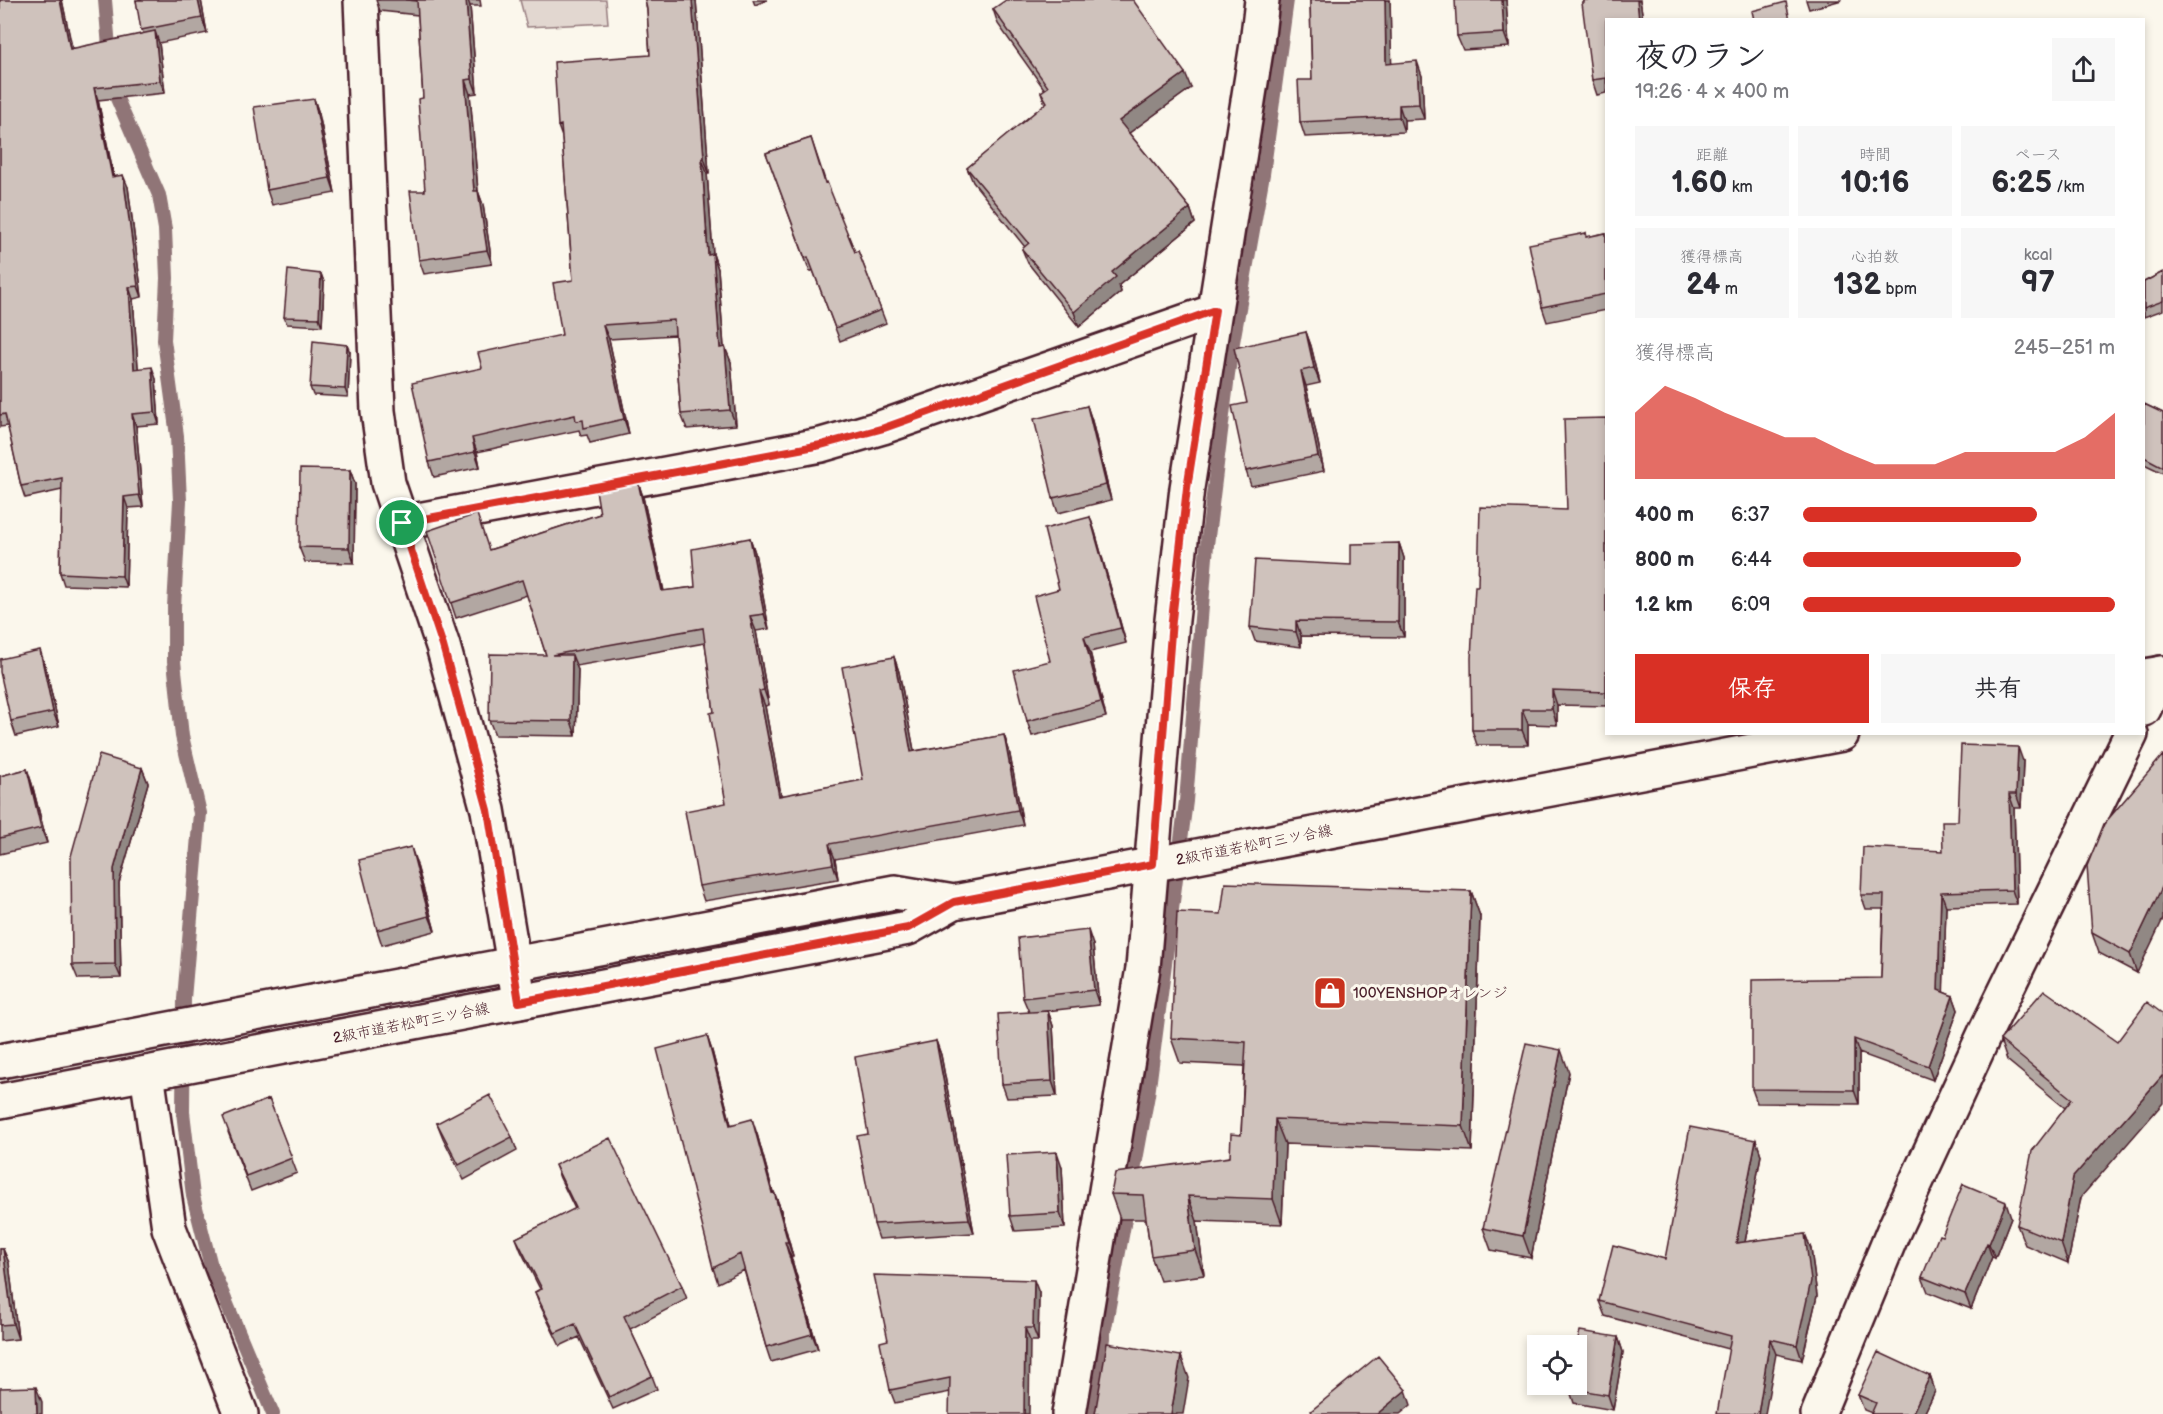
<!DOCTYPE html>
<html lang="ja">
<meta charset="utf-8">
<style>
body{margin:0;font-family:"Balsamiq Sans","Klee One",sans-serif;background:#f7f7f7;color:#2b2b33;height:100vh;display:flex;flex-direction:column;font-size:22px;white-space:nowrap}
*{box-sizing:border-box;margin:0}
p{font-size:20px;color:#7c7c81}
.icon{flex:none;width:33px;height:33px;fill:none;stroke:currentColor;stroke-width:2;stroke-linecap:round;stroke-linejoin:round}
.map{position:relative;flex:1;overflow:hidden}
.panel{position:absolute;left:1605px;top:18px;width:540px;height:717px;display:flex;flex-direction:column;background:#fff;border-radius:0px;box-shadow:0 3px 9px #0003}
.panel>*{flex:none}
.buttons{position:absolute;left:1527px;top:1335px;display:grid;gap:12px}
.buttons a{display:grid;place-items:center;width:60px;height:60px;border-radius:0px;background:#fff;box-shadow:0 3px 9px #0003;font-size:30px}
.pin{position:absolute;display:grid;place-items:center;width:51px;height:51px;color:#fff;margin:-26px;border:3px solid #fff;border-radius:50%;box-shadow:0 2px 6px #0007}
.round{display:grid;place-items:center;flex:none;width:63px;height:63px;border-radius:0px;background:#f7f7f7}
.summary{display:flex;align-items:center;justify-content:space-between;height:102px;padding:0 30px}
h1{font-size:33px;font-weight:700;line-height:45px}
.metrics{display:grid;grid-template-columns:repeat(3,1fr);gap:9px;height:102px;padding:6px 30px}
.metrics div{display:grid;align-content:center;border-radius:0px;background:#f7f7f7;text-align:center}
.metrics b{font-size:30px;font-weight:700}
.metrics small{font-size:16px;font-weight:400}
.metrics p{font-size:16px}
.chart{height:168px;padding:12px 30px}
.chart p{display:flex;justify-content:space-between}
.chart svg{width:100%;height:108px;margin-top:6px;fill:#d93025;opacity:.7}
.button{display:flex;gap:12px;margin-top:auto;padding:12px 30px}
.button a{flex:1;height:69px;border-radius:0px;background:#d93025;color:#fff;font-size:24px;font-weight:700;line-height:69px;text-align:center}
.button a+a{background:#f7f7f7;color:#2b2b33}
ul{padding:0 30px;list-style:none;font-size:20px}
li{display:grid;grid-template-columns:96px 72px 1fr;align-items:center;height:45px}
li i{height:15px;border-radius:8px;background:#d93025}
.map>svg:first-child{display:block}
</style>
<div class="map">
<svg width="2163" height="1414" viewBox="0 0 2163 1414">
<rect width="100%" height="100%" fill="#fbf7ec"/>
<filter id="ink" filterUnits="userSpaceOnUse"><feTurbulence type="fractalNoise" baseFrequency=".0167" numOctaves="2"/><feDisplacementMap in="SourceGraphic" scale="12" xChannelSelector="R" yChannelSelector="G"/><feConvolveMatrix kernelMatrix="1 2 1 2 8 2 1 2 1" color-interpolation-filters="sRGB"/></filter>
<g filter="url(#ink)">
<path fill="#e2d7d0" stroke="#967b7e" stroke-width="1.5" d="M520 0H606L608 23 527 27Z"/>
<g fill="none" stroke-linecap="round" stroke-linejoin="round">
<path stroke="#907477" stroke-width="14" d="M105 0 110 59
M111 81 112 87 159 195 165 229 167 278 164 340 177 436 180 501 174 607V661L182 736 200 813 184 999 183 1112 193 1196 211 1266 273 1414
M1089 1414 1148 1095 1186 801 1207 545 1230 359 1263 174 1287 0"/>
<g stroke="#4a1f2b" stroke-width="38">
<path id="minor" d="M361 0 378 411 388 483 443 646 488 810 514 965 519 1002
M402 523 821 445 883 427 1215 311
M2144 709 2161 673
M147 1073 169 1228 241 1414
M1069 1414 1143 968 1172 620 1187 488 1257 44 1262 0
M1818 1414 1893 1232 1986 1031 2131 734"/>
</g>
<g stroke="#4a1f2b" stroke-width="38">
<path id="tertiary" d="M2144 676 2163 673
M0 1061 895 892 954 902
M0 1101 908 928 954 902 1842 734"/>
</g>
<use href="#minor" stroke="#fbf7ec" stroke-width="33"/>
<use href="#tertiary" stroke="#fbf7ec" stroke-width="33"/>
</g>
<path fill="#b2a7a2" stroke="#4a1f2b" stroke-width="1.5" d="M0 0H62L72 49 143 34 136 0H201L207 33 159 43 165 93 98 100 114 177 128 187 142 297 133 299 138 368 156 379 159 424 136 426 143 507 128 508 126 587 64 585 60 573 62 490 25 498 21 486 8 426 0 427Z
M376 0H480L481 6H470L477 93 470 94 478 191 483 205 492 264 424 274 419 260 425 191 423 98 418 15 380 11Z
M645 0H696L709 173H707L713 254 718 269 724 347 731 362 736 425 687 429 681 414 675 335 609 339 629 434 590 443 587 435 581 436 579 430 477 452 480 467 434 477 429 462 482 368 562 335 573 280 562 137 558 126 650 55 647 9Z
M753 0H767L755 5Z
M1310 0H1390L1391 63 1422 76 1424 119 1404 120V132L1305 137 1300 122 1312 80Z
M1506 0 1509 47 1463 50 1457 36Z
M1584 0H1640L1643 20H1606V93L1597 95 1592 80Z
M1806 0H1842L1809 9Z
M993 9 1191 88 1129 133 1190 208 1195 223 1119 285 1121 292 1079 327 1028 263 1022 249 1025 247 973 182 967 168 1045 104 1041 92 1045 90 998 24Z
M314 99 319 114 335 193 272 205 267 190Z
M811 138 826 183 855 252 858 251 886 323 840 341 813 270 810 272 766 153Z
M1586 233 1587 237 1606 233V310L1547 322 1542 307Z
M2163 272V310L2144 317V282Z
M321 274 324 282 322 326 287 324 284 317Z
M1306 332 1311 346 1320 383 1306 386 1324 471 1251 486 1246 471 1247 403Z
M350 352 348 397 313 395 310 387Z
M2144 404 2163 413V473L2144 464Z
M1087 406 1092 421 1111 500 1058 513 1053 498Z
M1606 418V706L1557 705V725L1528 724V745H1477L1472 730 1478 586 1567 510Z
M350 470 355 484 354 563 305 562 299 547Z
M638 482 643 497 664 591 695 587 750 538 755 553 769 629 756 631 769 705 765 706 781 796 863 780 894 657 899 672 914 751 1004 735 1009 750 1023 825 835 859 838 879 704 901 699 886 726 803 705 643 576 666 578 670 576 736 495 735 489 720 546 655 527 595 456 618 451 603 489 550 600 514Z
M1090 517 1095 532 1126 643 1090 652 1106 717 1032 736 1027 721 1050 661 1059 589Z
M1399 543 1404 558V637L1301 636V647L1255 641 1250 627 1351 565Z
M45 665 59 726 16 736 11 721Z
M2163 755 2137 973 2099 953 2092 933Z
M2023 761 2021 808H2014L2017 904 1946 906 1943 992 1953 996 1958 1010 1933 1080 1859 1053V1104L1757 1103 1752 1089 1881 978 1883 909H1866L1861 895 1943 851 1958 821Z
M142 768 148 783 119 883 121 978 78 979 72 965Z
M27 769 32 784 47 843 0 854V776Z
M416 862 435 931 382 945 377 930Z
M1471 891 1480 916 1472 1151 1285 1144 1282 1224 1197 1221 1204 1275 1160 1281 1151 1256 1146 1219H1120L1111 1194 1230 1157 1241 1135 1244 1066 1180 1063 1171 1038 1221 914Z
M1093 945 1099 1005 1038 1012 1048 1011 1053 1026 1057 1096 1007 1098 1002 1084 1029 1012 1023 998Z
M707 1036 712 1051 731 1125 757 1134 773 1192H774L780 1207 793 1257H791L818 1349 771 1362 766 1347 744 1270 718 1283 713 1268Z
M2000 1040 2117 1042 2081 1197 2068 1263 2025 1245 2017 1225 2065 1108 2007 1060Z
M936 1041 941 1055 974 1233 879 1239 874 1224Z
M1569 1072 1531 1258 1491 1250 1483 1228Z
M269 1099 297 1173 251 1191 228 1132Z
M437 1123 512 1137 517 1151 464 1180 443 1138Z
M1756 1140 1761 1155 1745 1242 1805 1234 1811 1249 1817 1296 1802 1360 1776 1354 1728 1349 1605 1316 1599 1301 1665 1259Z
M555 1165 682 1286 687 1299 630 1329 652 1376 657 1389 613 1409 579 1337 560 1346 540 1305 535 1292 540 1289 521 1251 516 1238 575 1209 560 1178Z
M1062 1167 1065 1228 1015 1231 1010 1216Z
M2011 1217 1995 1258 1992 1257 1971 1309 1928 1292 1922 1277 1942 1236Z
M0 1249H3L9 1263 18 1339 0 1341Z
M1039 1293 1038 1341H1030L950 1392 895 1403 890 1390 888 1340Z
M1618 1337 1623 1352 1613 1410 1574 1403 1569 1388Z
M1930 1376 1935 1391 1924 1414H1871L1872 1413 1864 1410 1858 1395Z"/>
<path fill="#918884" stroke="#4a1f2b" stroke-width="1.5" d="M60 0H62L75 61 70 49Z
M198 0H201L207 33 202 18Z
M466 0H468L470 6 477 93 472 79Z
M692 0H696L709 173 704 158Z
M1385 0H1390L1392 78 1386 64Z
M1502 0H1506L1509 47 1504 33Z
M1637 0H1640L1643 20H1639Z
M155 31 159 43 165 93 160 81Z
M1417 61 1422 76 1424 119 1419 104Z
M1185 73 1191 88 1125 136 1119 121Z
M465 80 470 94 479 205 474 191Z
M94 88 98 100 116 189 112 177Z
M314 99 319 114 335 193 330 178Z
M1399 105 1404 120V132L1399 117Z
M702 159 707 173 714 269 708 255Z
M123 175 128 187 142 297 138 286Z
M478 191 483 205 492 264 487 250Z
M1190 208 1195 223 1119 285 1121 292 1079 327 1074 312 1112 272Z
M713 254 718 269 725 362 720 348Z
M321 274 324 282 322 326 319 318Z
M129 287 133 299 139 380 134 369Z
M603 325 609 339 629 434 624 419Z
M1306 332 1311 346 1320 383 1314 368Z
M347 345 350 352 348 397 345 389Z
M725 347 731 362 736 425 730 410Z
M152 367 156 379 159 424 155 412Z
M1301 371 1306 386 1324 471 1318 456Z
M1087 406 1092 421 1111 500 1106 485Z
M132 414 136 426 143 507 139 495Z
M472 438 477 452 480 467 475 452Z
M350 470 355 484 354 563 349 548Z
M638 482 643 497 667 606 662 591Z
M124 497 128 508 126 587 122 576Z
M1090 517 1095 532 1126 643 1121 628Z
M750 538 755 553 769 629 764 614Z
M1399 543 1404 558V637L1398 622Z
M750 616 756 631 769 705 764 690Z
M1296 621 1301 636V647L1296 632Z
M1084 637 1090 652 1106 717 1101 702Z
M40 650 45 665 59 726 53 712Z
M572 655 578 670 576 736 571 721Z
M894 657 899 672 917 766 911 752Z
M1552 690 1557 705V725L1552 709Z
M759 691 765 706 784 811 779 796Z
M1522 709 1528 724V745L1522 730Z
M1004 735 1009 750 1023 825 1018 810Z
M2018 747 2023 761 2021 808 2016 794Z
M142 768 148 783 119 883 121 978 115 964 114 869Z
M27 769 32 784 47 843 41 828Z
M2009 794 2014 808 2017 904 2012 890Z
M829 844 835 859 838 879 833 864Z
M411 847 416 862 435 931 429 916Z
M2163 885V919L2137 973 2130 954Z
M1471 891 1480 916 1472 1151 1463 1126Z
M1941 892 1946 906 1943 1004 1938 990Z
M1088 930 1093 945 1099 1005 1094 990Z
M1953 996 1958 1010 1933 1080 1928 1066Z
M1048 1011 1053 1026 1057 1096 1052 1081Z
M707 1036 712 1051 735 1140 730 1125Z
M1854 1039 1859 1053V1104L1854 1090Z
M936 1041 941 1055 974 1233 969 1219Z
M1561 1050 1569 1072 1531 1258 1523 1236Z
M2163 1075V1103L2081 1197 2068 1263 2061 1243 2073 1177Z
M752 1119 757 1134 777 1207 772 1193Z
M1275 1119 1285 1144 1282 1224 1273 1199Z
M1756 1140 1761 1155 1742 1258 1736 1243Z
M1057 1152 1062 1167 1065 1228 1060 1213Z
M774 1192 780 1207 793 1257 788 1242Z
M1188 1196 1197 1221 1204 1275 1195 1250Z
M2006 1202 2011 1217 1995 1258 1989 1244Z
M1805 1234 1811 1249 1817 1296 1802 1360 1797 1345Z
M785 1242 791 1257 818 1349 812 1334Z
M1987 1243 1992 1257 1971 1309 1965 1294Z
M3 1249 9 1263 18 1339 13 1324Z
M1034 1280 1039 1293 1038 1341 1033 1328Z
M1025 1328 1030 1341 1029 1414H1024Z
M1618 1337 1623 1352 1613 1410 1608 1395Z
M1770 1339 1776 1354 1765 1414H1758Z
M1181 1356 1189 1378 1183 1414H1171Z
M1930 1376 1935 1391 1924 1414H1912Z
M36 1387 42 1402V1414H37Z
M1406 1390 1411 1405 1400 1414H1377Z"/>
<path fill="#cfc2bc" stroke="#4a1f2b" stroke-width="1.5" d="M0 0H60L70 49 155 31 160 81 94 88 112 177 123 175 138 286 129 287 134 369 152 367 155 412 132 414 139 495 124 497 122 576 60 573 62 478 21 486 5 414 0 415Z
M136 0H198L202 18 141 30Z
M406 0H466L472 79 465 80 474 191H478L487 250 419 260 410 191H425L418 99 423 98 417 1Z
M645 0H692L704 158 702 159 708 255 713 254 720 348 725 347 730 410 681 414 674 320 603 325 624 419 584 428 583 420 576 421 575 415 472 438 475 452 429 462 412 383 482 368 478 353 562 335 553 283 573 280 561 125 558 126 554 62 650 55 647 9Z
M1006 0H1133L1185 73 1119 121 1190 208 1112 272 1116 277 1074 312 1022 249 1029 243 967 168 1047 102 1041 92 1048 87 993 9Z
M1310 0H1385L1386 64 1417 61 1419 104 1399 105V117L1300 122 1298 80H1312Z
M1455 0H1502L1504 33 1457 36Z
M1584 0H1637L1639 20H1606V78L1592 80 1582 3H1584Z
M1786 2 1790 20H1754L1752 11Z
M314 99 330 178 267 190 254 107Z
M811 138 825 183 827 182 855 252 858 251 881 310 835 328 808 257 805 258 766 153Z
M1586 233V237L1606 233V294L1542 307 1529 244Z
M288 270 321 274 319 318 284 317Z
M2163 272V301L2144 308V282Z
M1306 332 1314 368 1301 371 1318 456 1246 471 1232 406 1247 403 1234 348Z
M313 341 347 345 345 389 310 387Z
M2144 404 2163 413V467L2144 457Z
M1087 406 1106 485 1053 498 1034 419Z
M1606 418V692L1552 690V709H1522V730H1472L1471 658 1475 586H1478L1480 507 1567 510 1564 419Z
M300 469 350 470 349 548 299 547Z
M638 482 662 591 695 587 692 549 750 538 764 614 750 616 764 690 759 691 779 796 863 780 842 667 894 657 911 752 1004 735 1018 810 829 844 833 864 699 886 685 811 726 803 710 713 714 712 703 628 552 655H572L571 721 489 720 490 654 546 655 522 580 451 603 427 531 477 514 489 550 600 514 596 490Z
M1090 517 1121 628 1084 637 1101 702 1027 721 1014 670 1050 661 1034 596 1059 589 1044 529Z
M1399 543 1398 622 1296 621V632L1250 627 1255 560 1351 565V544Z
M40 650 53 712 11 721 0 672V659Z
M1961 745 2018 747 2016 794H2009L2012 890 1941 892 1938 990 1953 996 1928 1066 1854 1039V1090L1752 1089V980L1881 978 1884 895H1861L1863 847 1943 851 1942 821H1958Z
M99 755 142 768 114 869 115 964 72 965 71 856Z
M2163 755V885L2130 954 2092 933 2087 866 2104 824Z
M27 769 41 828 0 838V776Z
M411 847 429 916 377 930 359 860Z
M1225 883 1471 891 1463 1126 1275 1119 1273 1199 1188 1196 1195 1250 1151 1256 1143 1195 1111 1194 1115 1173 1230 1157 1231 1134 1241 1135 1246 1042 1171 1038 1177 912 1221 914Z
M1088 930 1094 990 1023 998 1018 938Z
M2044 990 2117 1042 2147 1002 2163 1014V1075L2073 1177 2061 1243 2017 1225 2032 1151 2072 1099 2000 1040Z
M1048 1011 1052 1081 1002 1084 998 1014Z
M707 1036 730 1125 752 1119 772 1193 774 1192 788 1242H785L812 1334 766 1347 740 1254 713 1268 657 1049Z
M936 1041 969 1219 874 1224 857 1136 868 1134 855 1057Z
M1526 1043 1561 1050 1523 1236 1483 1228Z
M490 1095 512 1137 459 1165 437 1123Z
M269 1099 292 1158 246 1176 223 1117Z
M1690 1127 1756 1140 1736 1243 1805 1234 1811 1281 1797 1345 1770 1339 1758 1414H1717L1731 1336 1599 1301 1613 1245 1665 1259Z
M610 1138 682 1286 624 1316 652 1376 609 1397 575 1324 555 1333 535 1292 542 1289 516 1238 576 1208 555 1165Z
M1057 1152 1060 1213 1010 1216 1006 1155Z
M1963 1184 2006 1202 1989 1244 1987 1243 1965 1294 1922 1277 1939 1235 1942 1236Z
M0 1249H3L13 1324 0 1325Z
M874 1275 1034 1280 1033 1328H1025L1024 1414H949L950 1378 890 1390 880 1342 888 1340Z
M1580 1331 1618 1337 1608 1395 1569 1388 1570 1384H1576V1347Z
M1107 1343 1181 1356 1171 1414H1095Z
M1878 1352 1930 1376 1912 1414H1871L1876 1403 1858 1395Z
M1378 1356 1406 1390 1377 1414H1313L1311 1411Z
M36 1387 37 1414H0V1388Z"/>
</g>
<g fill="none" stroke-linecap="round" stroke-linejoin="round" filter="url(#ink)">
<g stroke="#fff" stroke-width="12">
<path id="route" d="M1215 310 1187 488 1172 620 1153 864 954 902 908 928 519 1002 488 810 443 646 402 523 821 445 884 428Z"/>
</g>
<use href="#route" stroke="#d93025" stroke-width="8"/>
</g>
<defs>
<g id="shop-square" transform="scale(1.725)"><rect x="-9" y="-9" width="18" height="18" rx="4" fill="#c8321e" stroke="#fbf7ec"/><path d="M-5-2.5h2.3a2.7 3.5 0 0 1 5.4 0H5L5.5 6h-11ZM-1.5-2.5h3a1.5 2.3 0 0 0-3 0Z" fill="#fff"/></g>
</defs>
<g fill-rule="evenodd">
<use href="#shop-square" x="1330" y="993"/>
</g>
<g text-anchor="middle" stroke-width="6" stroke-linejoin="round" paint-order="stroke">
<g font-size="15" fill="#4a1f2b" stroke="#fbf7ec">
<text transform="translate(1254 845) rotate(-11)" y="5">2級市道若松町三ツ合線</text>
<text transform="translate(411 1023) rotate(-11)" y="5">2級市道若松町三ツ合線</text>
</g>
<g font-size="15" fill="#4a1f2b" stroke="#fbf7ec" text-anchor="start">
<text x="1353" y="998">100YENSHOPオレンジ</text>
</g>
</g>
</svg>
<div class="buttons">
<a><svg class="icon" aria-label="locate" viewBox="0 0 24 24"><circle cx="12" cy="12" r="6"/><path d="M12 2v4M12 18v4M2 12h4M18 12h4"/></svg></a>
</div>
<div class="pin" style="left:402px;top:523px;background:#1e9e55"><svg class="icon" aria-label="arrive" viewBox="0 0 24 24"><path d="M6 21V4h12l-3 4 3 4H6"/></svg></div>
<section class="panel">
<div class="summary"><div><h1>夜のラン</h1><p>19:26 · 4 × 400 m</p></div><a class="round"><svg class="icon" aria-label="share" viewBox="0 0 24 24"><path d="M12 15V3M7 8l5-5 5 5M5 13v7h14v-7"/></svg></a></div>
<div class="metrics">
<div><p>距離</p><b>1.60<small> km</small></b></div>
<div><p>時間</p><b>10:16</b></div>
<div><p>ペース</p><b>6:25<small> /km</small></b></div>
</div>
<div class="metrics">
<div><p>獲得標高</p><b>24<small> m</small></b></div>
<div><p>心拍数</p><b>132<small> bpm</small></b></div>
<div><p>kcal</p><b>97</b></div>
</div>
<div class="chart"><p><span>獲得標高</span>245–251 m</p>
<svg viewBox="0 0 160 44" preserveAspectRatio="none"><path d="M0 44V17L10 6L20 11L30 17L40 22L50 27L60 27L70 33L80 38L90 38L100 38L110 33L120 33L130 33L140 33L150 27L160 17V44z"/></svg>
</div>
<ul>
<li><b>400 m</b>6:37<i style="width:75%"></i></li>
<li><b>800 m</b>6:44<i style="width:70%"></i></li>
<li><b>1.2 km</b>6:09<i style="width:100%"></i></li>
</ul>
<div class="button"><a>保存</a><a>共有</a></div>
</section>
</div>
